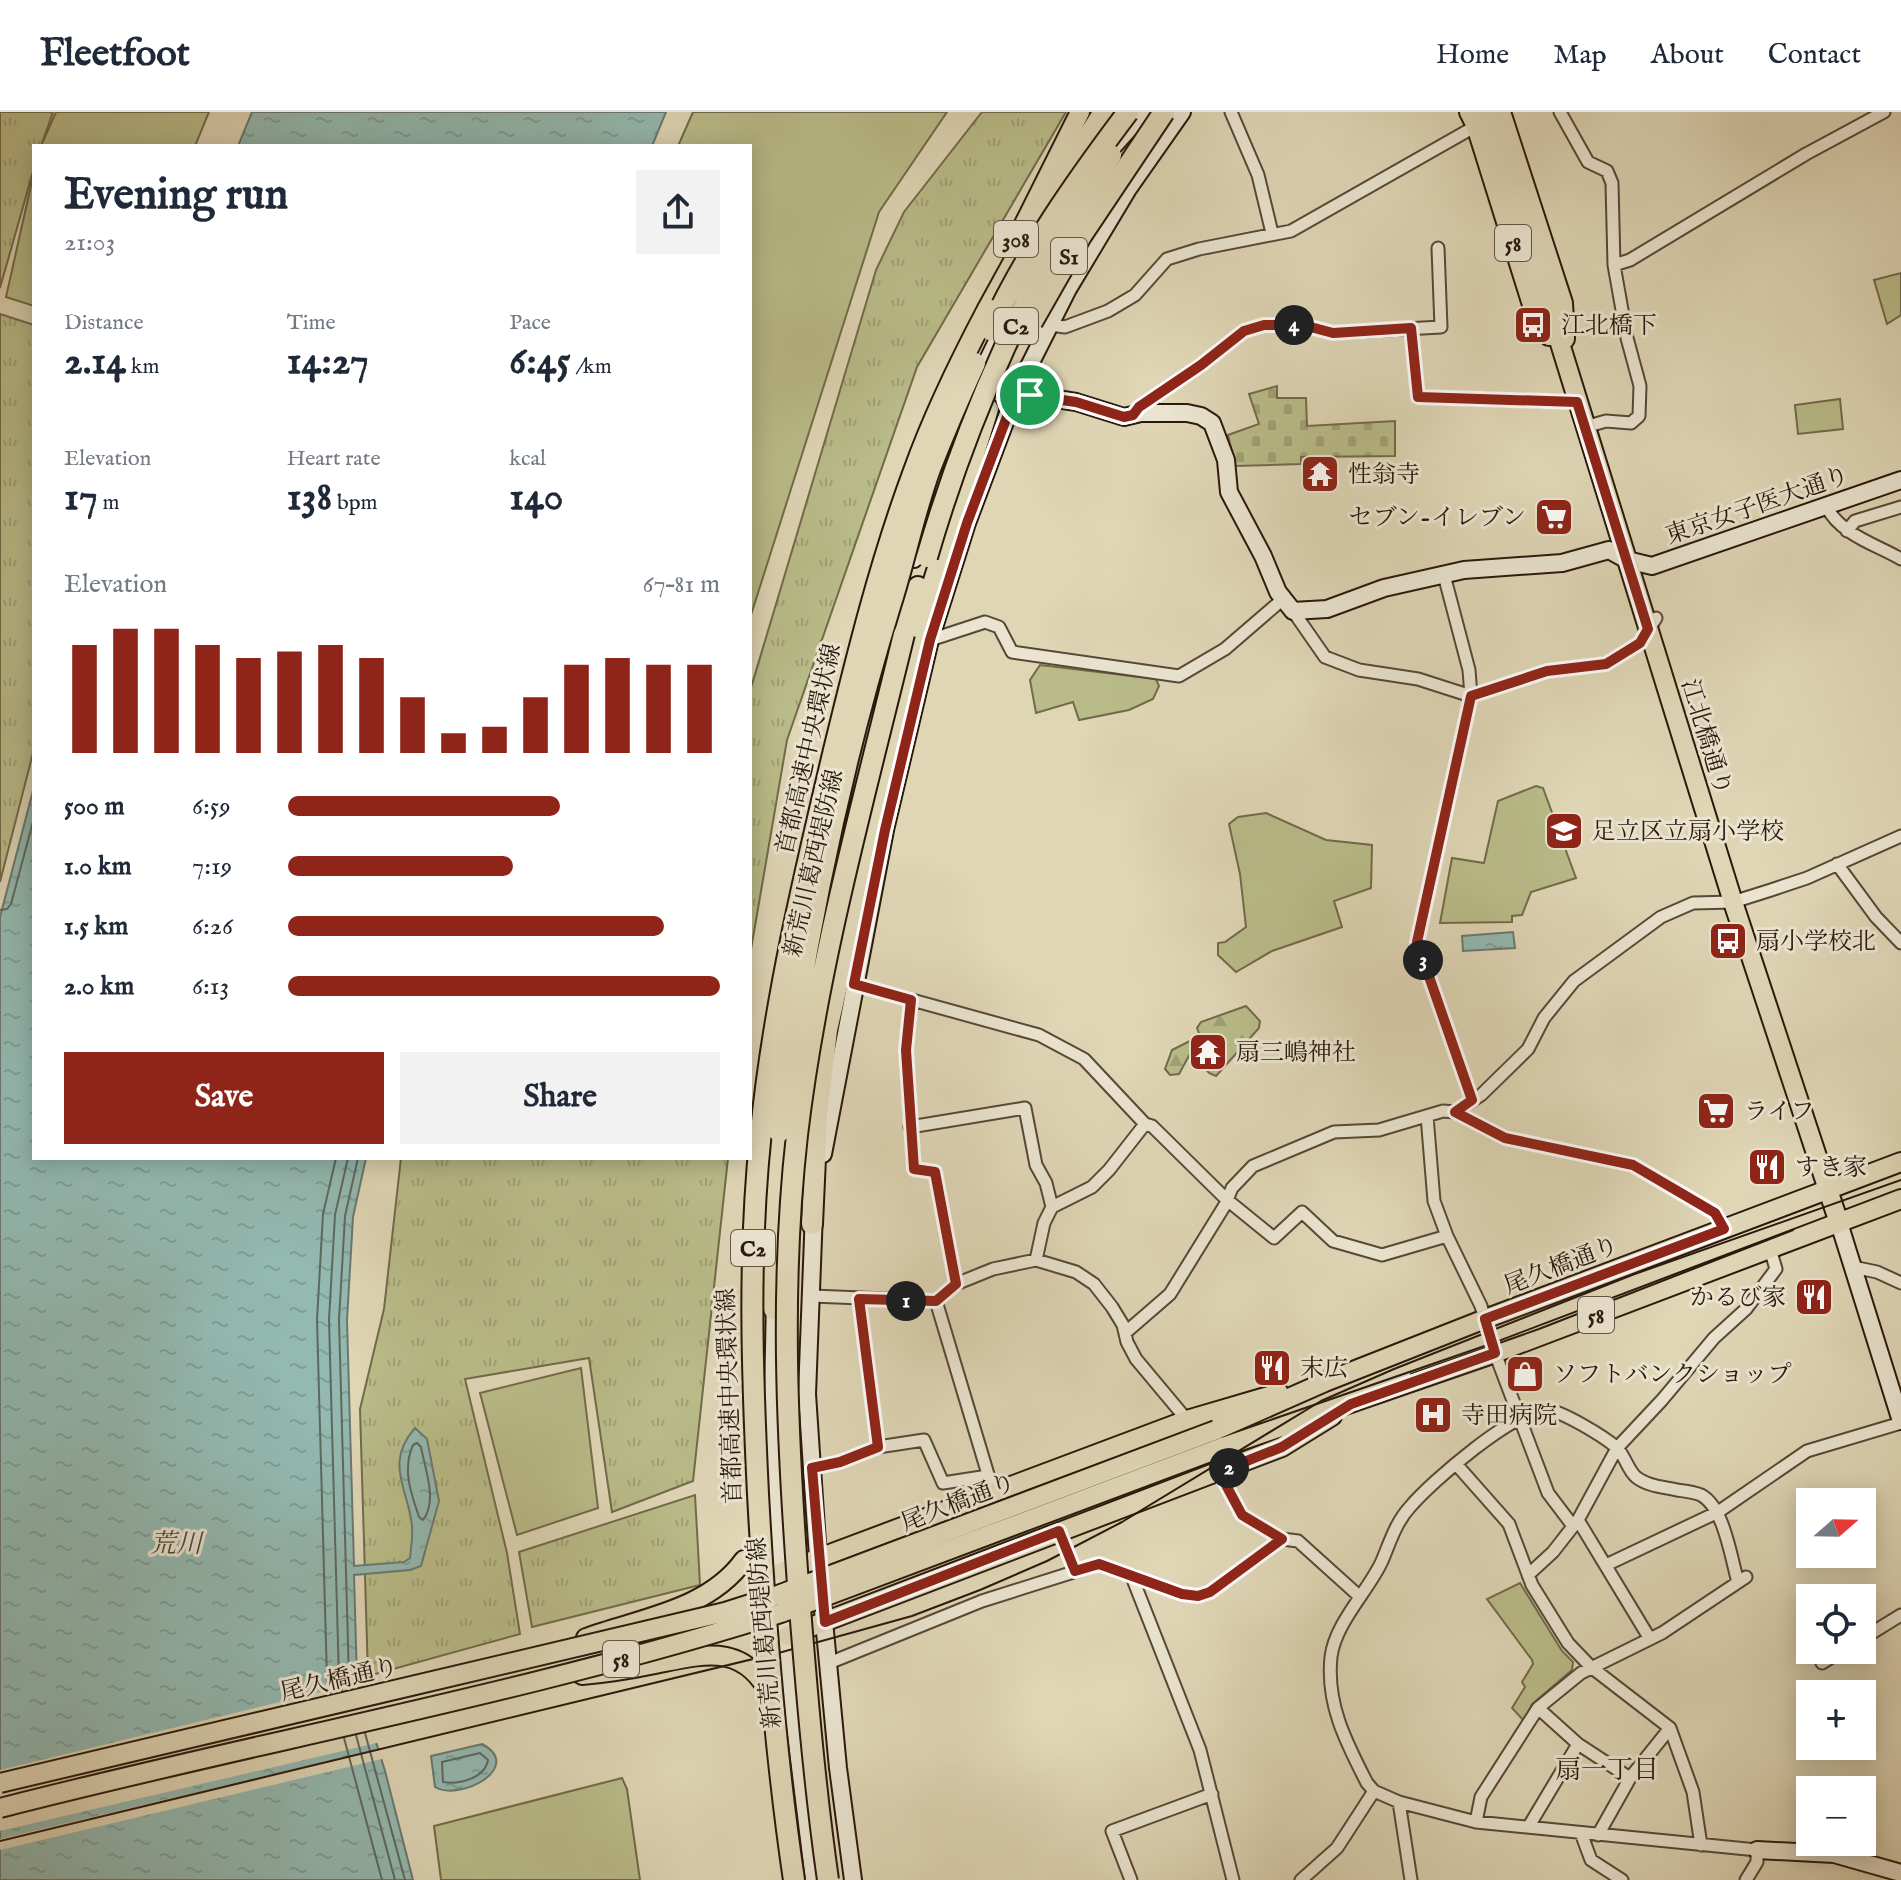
<!DOCTYPE html>
<meta charset="utf-8">
<style>
body{margin:0;font-family:"IM FELL English","Noto Serif JP",serif;background:#f2f2f3;color:#1f2937;height:100vh;display:flex;flex-direction:column;font-size:30px;white-space:nowrap}
*{box-sizing:border-box;margin:0}
p{font-size:26px;color:#747a83}
.icon{flex:none;width:44px;height:44px;fill:none;stroke:currentColor;stroke-width:2;stroke-linecap:round;stroke-linejoin:round}
.map{position:relative;flex:1;overflow:hidden}
.side{position:absolute;left:32px;top:32px;width:720px;height:1016px;display:flex;flex-direction:column;background:#fff;border-radius:0px;box-shadow:0 4px 20px #0003}
.side>*{flex:none}
.needle{width:52px;rotate:70deg}
.fabs{position:absolute;left:1796px;top:1376px;display:grid;gap:16px}
.fabs a{display:grid;place-items:center;width:80px;height:80px;border-radius:0px;background:#fff;box-shadow:0 4px 20px #0003;font-size:40px}
.pin{position:absolute;display:grid;place-items:center;width:68px;height:68px;color:#fff;margin:-34px;border:4px solid #fff;border-radius:50%;box-shadow:0 2px 8px #0007}
.km{position:absolute;width:40px;height:40px;margin:-20px;border-radius:50%;background:#222;color:#fff;font-size:22px;line-height:40px;text-align:center}
.round{display:grid;place-items:center;flex:none;width:84px;height:84px;border-radius:0px;background:#f2f2f3}
.head{display:flex;align-items:center;justify-content:space-between;height:136px;padding:0 32px}
h1{font-size:44px;font-weight:800;line-height:60px}
.metrics{display:grid;grid-template-columns:repeat(3,1fr);gap:12px;height:136px;padding:8px 32px}
.metrics div{display:grid;align-content:center}
.metrics b{font-size:40px;font-weight:800}
.metrics small{font-size:22px;font-weight:400}
.metrics p{font-size:22px}
.chart{height:224px;padding:16px 32px}
.chart p{display:flex;justify-content:space-between}
.chart svg{width:100%;height:144px;margin-top:8px;stroke:#8f2418;stroke-width:6}
.action{display:flex;gap:16px;margin-top:auto;padding:16px 32px}
.action a{flex:1;height:92px;border-radius:0px;background:#8f2418;color:#fff;font-size:32px;font-weight:800;line-height:92px;text-align:center}
.action a+a{background:#f2f2f3;color:#1f2937}
ul{padding:0 32px;list-style:none;font-size:26px}
li{display:grid;grid-template-columns:128px 96px 1fr;align-items:center;height:60px}
li i{height:20px;border-radius:10px;background:#8f2418}
header{display:flex;align-items:center;gap:48px;box-sizing:border-box;height:112px;padding:0 40px;background:#fff;border-bottom:2px solid #e0e1e3}
header strong{font-size:38px}
nav{display:flex;gap:44px;margin-inline-start:auto;font-size:28px}
.map>svg:first-child{display:block}
</style>
<header>
<strong>Fleetfoot</strong>
<nav><a>Home</a><a>Map</a><a>About</a><a>Contact</a></nav>
</header>
<div class="map">
<svg width="1901" height="1768" viewBox="0 0 1901 1768">
<defs>
<pattern id="grass-tufts" width="24" height="20" patternUnits="userSpaceOnUse" patternTransform="scale(2)"><rect width="24" height="20" fill="#b9bc89"/><path d="M3 7l-1-3M5 7V3M7 7l1-3M15 17l-1-3M17 17v-4M19 17l1-3" fill="none" stroke="#9fa175"/></pattern>
<pattern id="forest-firs" width="22" height="20" patternUnits="userSpaceOnUse" patternTransform="scale(2)"><rect width="22" height="20" fill="#b9bc89"/><path d="M5 1l3.5 6h-7zM16 11l3.5 6h-7z" fill="#9fa175"/></pattern>
<pattern id="cemetery-stones" width="16" height="16" patternUnits="userSpaceOnUse" patternTransform="scale(2)"><rect width="16" height="16" fill="#b9bc89"/><path d="M2 7V4a2 2 0 0 1 4 0v3zM10 15v-3a2 2 0 0 1 4 0v3z" fill="#9fa175"/></pattern>
<pattern id="water-ripples" width="26" height="14" patternUnits="userSpaceOnUse" patternTransform="scale(2)"><rect width="26" height="14" fill="#93b9b1"/><path d="M2 4q2-2 4 0t4 0M15 11q2-2 4 0t4 0" fill="none" stroke="#7f9e97"/></pattern>
</defs>
<rect width="100%" height="100%" fill="#dfd6b6"/>
<filter id="stains"><feTurbulence type="fractalNoise" baseFrequency=".0025" numOctaves="4"/><feColorMatrix values="0 0 0 0 .2 0 0 0 0 .09 0 0 0 0 .02 0 0 0 .5 -.17"/></filter>
<radialGradient id="worn" r=".72"><stop offset=".6" stop-color="#630" stop-opacity="0"/><stop offset="1" stop-color="#630" stop-opacity=".3"/></radialGradient>
<path fill="url(#grass-tufts)" stroke="#726a4a" stroke-width="2" d="M0 0H53L41 34H34V56L0 176Z
M982 0H1066L917 255 787 628 750 843V579L876 158 904 100Z
M0 202 34 213V637L0 770Z
M401 1046H728L693 1369 612 1400 589 1246 465 1267 507 1441 520 1522 368 1564 360 1297 384 1197Z
M695 1383 700 1473 532 1515 519 1440Z"/>
<path fill="url(#forest-firs)" stroke="#726a4a" stroke-width="2" d="M1246 894 1260 909 1259 916 1216 964 1209 961 1191 940 1179 962 1170 963 1165 957 1172 938 1200 924 1197 916 1201 910Z"/>
<path fill="url(#cemetery-stones)" stroke="#726a4a" stroke-width="2" d="M1277 274V286H1306L1307 314 1395 309V344L1301 345V352L1235 354 1228 323 1259 312 1249 282Z"/>
<path fill="#b9bc89" stroke="#726a4a" stroke-width="2" d="M56 0H209L195 34H41Z
M693 0H947L879 100 750 506V34H678Z
M34 60V194L6 185Z
M1901 161V203L1887 212 1874 168Z
M1840 287 1843 317 1798 322 1795 293Z
M1040 553 1156 567 1159 574 1153 587 1129 598 1079 608 1073 590 1036 601 1030 568Z
M1536 674 1543 676 1576 766 1531 780 1522 803 1512 804V810L1440 811 1452 746 1484 751 1498 689Z
M1266 701 1326 728 1372 733 1371 776 1334 789 1342 815 1272 839 1236 860 1218 843V831L1225 830 1246 815 1240 762 1229 712 1238 705Z
M581 1256 598 1396 517 1423 480 1281Z
M1520 1471 1562 1539 1573 1550 1572 1558 1532 1592 1524 1609 1512 1596 1525 1575 1522 1570 1533 1552 1532 1548 1487 1487Z
M622 1666 627 1677 640 1768H441L434 1714Z"/>
<path fill="url(#water-ripples)" stroke="#69796f" stroke-width="2" d="M252 0H666L652 34H238Z
M34 675V1046H366L353 1105 347 1208 354 1454 404 1450 410 1446C411 1435 413 1425 412 1414 408 1376 384 1351 415 1316L427 1327 439 1389 421 1454 410 1458 354 1463 357 1568 385 1659 413 1768H0V805Z
M1513 820 1515 836 1463 839 1462 824Z
M482 1632C525 1655 460 1690 435 1675L431 1644Z"/>
<path fill="#dfd6b6" d="M362 1570 381 1630 0 1719V1658Z
M382 1636 386 1646 0 1738V1727Z"/>
<g fill="none" stroke-linecap="round" stroke-linejoin="round">
<path stroke="#5e685e" stroke-width="2" d="M0 798 7 797 11 792 34 706
M417 1331 421 1335C425 1357 438 1389 423 1408L419 1405C411 1381 402 1358 413 1333Z
M351 1577 349 1568 339 1208 345 1104 358 1046
M342 1579 339 1568 329 1208 335 1103 348 1046
M330 1582 327 1568 317 1208 323 1102 336 1046
M365 1621 405 1768
M356 1623 395 1768
M344 1626 382 1768
M480 1641 488 1648C485 1666 459 1673 443 1670L442 1650Z"/>
<g stroke="#574836" stroke-width="15">
<path id="street" d="M1231 0 1258 63 1272 121
M1560 0 1588 50 1607 59 1612 71 1614 153 1627 226 1640 274 1639 304 1631 311 1606 309 1585 315
M1614 153 1630 148 1806 42 1884 0
M1050 213 1065 215 1108 199 1135 183 1167 147 1199 137 1291 119 1476 14
M1411 216 1418 285 1577 290
M1133 303 1139 295 1201 253 1244 219 1264 213H1303L1333 221 1441 215 1438 136
M1826 394C1841 423 1875 432 1901 447
M1847 419 1855 409 1901 395
M1444 463 1469 558 1471 584 1417 830 1472 988
M1293 499 1325 545 1359 558 1418 567 1471 584 1547 559 1606 552 1640 531 1656 506
M930 528 985 510 999 515 1012 540 1179 564 1225 537 1283 487
M1837 752 1876 805 1901 831
M854 872 1039 923 1084 947 1145 1012 1152 1014 1226 1087 1274 1126 1302 1100 1333 1129 1382 1143 1447 1124
M911 888 906 938 914 1057 935 1060 956 1172
M1455 1000 1481 983 1528 937 1544 906 1574 869 1661 805 1693 791 1733 790 1771 778 1807 766 1901 724
M1427 1004 1434 1089 1447 1124 1481 1194 1495 1241 1548 1381 1573 1414
M910 1015 1025 996 1036 1053 1046 1071 1052 1095
M1036 1148 1044 1111 1052 1095 1092 1075 1109 1058 1145 1012
M1853 1155 1877 1160 1901 1171
M812 1184 936 1189 956 1172 993 1157 1036 1148 1076 1160 1094 1172 1112 1195 1123 1213 1127 1230 1136 1247 1187 1308
M859 1187 878 1335
M936 1189 990 1369
M1125 1221 1170 1182 1225 1093 1232 1076 1253 1054 1334 1020 1379 1018 1443 999 1455 1000 1505 1026 1633 1053 1715 1101 1724 1117
M1456 1352 1509 1412 1532 1473 1568 1531 1591 1555 1670 1616 1693 1680 1701 1733
M812 1356 840 1350 878 1335 924 1328 943 1371 988 1364
M1219 1360 1242 1403 1282 1427 1298 1429 1359 1484
M1578 1408 1650 1527
M1059 1419 1075 1459
M1606 1453 1718 1400 1807 1339 1901 1311
M1528 1463 1553 1440 1578 1408 1617 1336 1662 1288 1714 1226 1746 1197 1776 1157 1770 1137
M1134 1464V1470L1200 1638 1233 1768
M1862 1527 1901 1503
M829 1551 982 1489 1099 1452 1182 1482 1198 1484 1210 1480 1282 1427
M1822 1551 1843 1538
M1538 1596 1578 1632 1630 1666
M1374 1679 1367 1671C1346 1630 1326 1592 1331 1545 1335 1511 1369 1478 1382 1449 1390 1430 1396 1410 1410 1395 1431 1370 1515 1297 1547 1298 1562 1299 1603 1324 1616 1335 1625 1343 1627 1357 1636 1365 1647 1374 1664 1375 1677 1378 1684 1379 1694 1380 1701 1383 1724 1395 1731 1446 1738 1470
M1399 1690 1411 1768
M1476 1710 1481 1685 1538 1596 1581 1561 1662 1521 1746 1465
M1529 1714 1578 1632
M1581 1721 1591 1748 1622 1768
M1598 1723 1630 1666 1670 1616
M1131 1768 1112 1719 1212 1682
M1301 1768 1337 1736 1374 1679 1399 1690 1476 1710 1757 1738V1750L1746 1768"/>
</g>
<g stroke="#2a180b" stroke-width="20">
<path id="secondary" d="M1110 38 1144 0
M982 259 1025 282 1076 290 1124 305 1141 301H1187L1201 304 1212 311 1226 348 1229 380 1263 444 1278 480 1293 499 1327 497 1384 476 1464 458 1562 451 1609 438 1627 448 1652 454 1901 368
M972 281 1026 169
M914 447 930 391 958 314
M814 855 846 709 895 512
M823 1042 885 718 930 528 967 411 1017 278 1068 177 1128 77 1182 0
M814 1100 807 1282 818 1446 838 1656 853 1768
M1839 1111 1901 1309
M775 1188 773 1284 776 1373 790 1574 814 1768
M1757 1738 1834 1742 1901 1761"/>
</g>
<g stroke="#2a180b" stroke-width="22">
<path id="primary" d="M1469 0 1476 14 1533 196 1549 224
M1485 0 1497 28 1733 790 1839 1111
M1501 0 1563 191 1565 227
M1015 130 1080 0
M1216 1318 1325 1270 1485 1207 1901 1050
M1223 1335 1495 1241 1901 1087
M782 1460 1187 1308 1279 1281
M787 1524 1282 1335 1332 1304
M586 1526C641 1506 708 1498 744 1448
M582 1563C607 1561 631 1557 655 1552 705 1542 745 1530 772 1586"/>
</g>
<g stroke="#2a180b" stroke-width="24">
<path id="highway" d="M988 197 1054 77 1104 0
M904 522 918 475
M812 1112 817 1002 827 918 905 574 927 491 988 297
M774 1197 770 1118 779 1020"/>
</g>
<use href="#street" stroke="#eae4d0" stroke-width="11"/>
<use href="#secondary" stroke="#eae4d0" stroke-width="16"/>
<use href="#primary" stroke="#dfd6b6" stroke-width="18"/>
<use href="#highway" stroke="#dfd6b6" stroke-width="20"/>
<path stroke="#2a180b" stroke-width="2" d="M1411 1262 1539 1217 1793 1118
M0 1729 782 1540 912 1504 980 1478 1047 1449 1122 1410 1321 1289 1394 1257 1632 1163 1901 1068"/>
<g stroke="#2a180b" stroke-width="22" stroke-linecap="butt">
<path id="primary-bridge" d="M0 1671 725 1500 778 1483 1216 1318
M0 1696C260 1629 525 1582 781 1501L1223 1335"/>
</g>
<g stroke="#2a180b" stroke-width="24" stroke-linecap="butt">
<path id="highway-bridge" d="M1032 210 1081 124 1164 0
M990 218C1026 140 1076 69 1128 0
M927 445C968 304 1030 165 1111 43
M779 1020C802 842 838 663 891 491 905 447 914 401 930 357 944 321 959 286 975 251
M794 1768C775 1640 765 1511 758 1382 752 1260 748 1140 761 1019 774 890 804 764 834 638 857 544 880 450 914 359 934 303 960 250 988 197
M828 1768C814 1670 806 1571 798 1472 787 1322 780 1173 797 1023 817 854 864 687 904 522"/>
</g>
<use href="#primary-bridge" stroke="#dfd6b6" stroke-width="18"/>
<use href="#highway-bridge" stroke="#dfd6b6" stroke-width="20"/>
</g>
<g fill="none" stroke-linecap="round" stroke-linejoin="round">
<g stroke="#fff" stroke-width="16">
<path id="route" d="M1264 213H1303L1333 221 1411 216 1418 285 1577 290 1648 517 1640 531 1606 552 1547 559 1471 584 1417 830 1472 988 1455 1000 1505 1026 1633 1053 1715 1101 1724 1117 1485 1207 1495 1241 1351 1292 1282 1335 1219 1360 1242 1403 1282 1427 1210 1480 1198 1484 1182 1482 1099 1452 1075 1459 1059 1419 825 1510 812 1356 840 1350 878 1335 859 1187 936 1189 956 1172 935 1060 914 1057 906 938 911 888 854 872 885 718 930 528 967 411 1017 278 1041 285 1076 290 1124 305 1133 303 1139 295 1201 253 1244 219Z"/>
</g>
<use href="#route" stroke="#8f2418" stroke-width="10"/>
</g>
<defs>
<g id="bus-square" transform="scale(2)"><rect x="-9" y="-9" width="18" height="18" rx="4" fill="#8f2418" stroke="#eae4d0"/><path d="M-5-6H5V4H4V6H2V4H-2V6H-4V4H-5ZM-3.5-4V0h7V-4ZM-3.5 1.2v1.5H-2V1.2ZM2 1.2v1.5H3.5V1.2Z" fill="#fff"/></g>
<g id="temple-square" transform="scale(2)"><rect x="-9" y="-9" width="18" height="18" rx="4" fill="#8f2418" stroke="#eae4d0"/><path d="M0-6L5-2H3V0L6.5 2.5H4V6H1.5V3h-3V6H-4V2.5H-6.5L-3 0V-2H-5Z" fill="#fff"/></g>
<g id="supermarket-square" transform="scale(2)"><rect x="-9" y="-9" width="18" height="18" rx="4" fill="#8f2418" stroke="#eae4d0"/><path d="M-6-5.5h2.5l.6 2H6L4.5 2H-2.5L-4.4-4H-6ZM-1.5 3.2a1.3 1.3 0 1 0 .1 0ZM3 3.2a1.3 1.3 0 1 0 .1 0Z" fill="#fff"/></g>
<g id="school-square" transform="scale(2)"><rect x="-9" y="-9" width="18" height="18" rx="4" fill="#8f2418" stroke="#eae4d0"/><path d="M0-5L7-2L0 1L-7-2ZM-4 1L0 2.5L4 1V4Q0 6-4 4Z" fill="#fff"/></g>
<g id="restaurant-square" transform="scale(2)"><rect x="-9" y="-9" width="18" height="18" rx="4" fill="#8f2418" stroke="#eae4d0"/><path d="M-5-6h1v4h1v-4h1v4h1v-4h1v5L-1.5 .5V6h-2V.5L-5-1ZM5-6V6H3V1.5H1.5Q1.5-4 5-6Z" fill="#fff"/></g>
<g id="shop-square" transform="scale(2)"><rect x="-9" y="-9" width="18" height="18" rx="4" fill="#8f2418" stroke="#eae4d0"/><path d="M-5-2.5h2.3a2.7 3.5 0 0 1 5.4 0H5L5.5 6h-11ZM-1.5-2.5h3a1.5 2.3 0 0 0-3 0Z" fill="#fff"/></g>
<g id="hospital-square" transform="scale(2)"><rect x="-9" y="-9" width="18" height="18" rx="4" fill="#8f2418" stroke="#eae4d0"/><path d="M-5-5h3v3.5h4V-5h3V5h-3V1.5h-4V5h-3Z" fill="#fff"/></g>
</defs>
<g fill-rule="evenodd">
<use href="#bus-square" x="1533" y="213"/>
<use href="#temple-square" x="1320" y="362"/>
<use href="#supermarket-square" x="1554" y="405"/>
<use href="#school-square" x="1564" y="719"/>
<use href="#bus-square" x="1728" y="829"/>
<use href="#temple-square" x="1208" y="940"/>
<use href="#supermarket-square" x="1716" y="999"/>
<use href="#restaurant-square" x="1767" y="1055"/>
<use href="#restaurant-square" x="1814" y="1185"/>
<use href="#restaurant-square" x="1272" y="1256"/>
<use href="#shop-square" x="1525" y="1262"/>
<use href="#hospital-square" x="1433" y="1303"/>
</g>
<g text-anchor="middle" stroke-width="6" stroke-linejoin="round" paint-order="stroke">
<g fill="#eae4d0" stroke="#645546" stroke-width="2">
<rect x="994" y="109" width="44" height="36" rx="6"/>
<rect x="1495" y="113" width="36" height="36" rx="6"/>
<rect x="1051" y="126" width="36" height="36" rx="6"/>
<rect x="994" y="196" width="44" height="36" rx="6"/>
<rect x="731" y="1118" width="44" height="36" rx="6"/>
<rect x="1578" y="1185" width="36" height="36" rx="6"/>
<rect x="603" y="1529" width="36" height="36" rx="6"/>
</g>
<g font-size="22" font-weight="bold" fill="#2a180b">
<text x="1016" y="135">308</text>
<text x="1513" y="139">58</text>
<text x="1069" y="152">S1</text>
<text x="1016" y="222">C2</text>
<text x="753" y="1144">C2</text>
<text x="1596" y="1211">58</text>
<text x="621" y="1555">58</text>
</g>
<g font-size="24" fill="#2a180b" stroke="#eae4d0" text-anchor="start">
<text x="1561" y="221">江北橋下</text>
<text x="1348" y="370">性翁寺</text>
<text x="1526" y="413" text-anchor="end">セブン-イレブン</text>
<text x="1592" y="727">足立区立扇小学校</text>
<text x="1756" y="837">扇小学校北</text>
<text x="1236" y="948">扇三嶋神社</text>
<text x="1744" y="1007">ライフ</text>
<text x="1795" y="1063">すき家</text>
<text x="1786" y="1193" text-anchor="end">かるび家</text>
<text x="1300" y="1264">末広</text>
<text x="1553" y="1270">ソフトバンクショップ</text>
<text x="1461" y="1311">寺田病院</text>
</g>
<g font-size="24" fill="#2a180b" stroke="#eae4d0">
<text transform="translate(1757 393) rotate(-19)" y="8">東京女子医大通り</text>
<text transform="translate(1707 625) rotate(73)" y="8">江北橋通り</text>
<text transform="translate(808 637) rotate(-77)" y="8">首都高速中央環状線</text>
<text transform="translate(813 751) rotate(-77)" y="8">新荒川葛西堤防線</text>
<text transform="translate(1561 1153) rotate(-21)" y="8">尾久橋通り</text>
<text transform="translate(729 1284) rotate(-92)" y="8">首都高速中央環状線</text>
<text transform="translate(958 1390) rotate(-21)" y="8">尾久橋通り</text>
<text transform="translate(764 1521) rotate(-95)" y="8">新荒川葛西堤防線</text>
<text transform="translate(339 1567) rotate(-13)" y="8">尾久橋通り</text>
</g>
<g font-size="26" font-style="italic" fill="#4a483d" stroke="#eae4d0">
<text x="176" y="1440">荒川</text>
</g>
<g font-size="26" fill="#2a180b" stroke="#eae4d0">
<text x="1607" y="1666">扇一丁目</text>
</g>
</g>
<rect width="100%" height="100%" filter="url(#stains)"/>
<rect width="100%" height="100%" fill="url(#worn)"/>
</svg>
<div class="fabs">
<a><svg class="needle" viewBox="-14 -14 28 28"><path d="M0-13l5 13h-10z" fill="#e53935"/><path d="M0 13l5-13h-10z" fill="#747a83"/></svg></a>
<a><svg class="icon" aria-label="locate" viewBox="0 0 24 24"><circle cx="12" cy="12" r="6"/><path d="M12 2v4M12 18v4M2 12h4M18 12h4"/></svg></a>
<a>+</a>
<a>−</a>
</div>
<div class="pin" style="left:1030px;top:283px;background:#1e9e55"><svg class="icon" aria-label="arrive" viewBox="0 0 24 24"><path d="M6 21V4h12l-3 4 3 4H6"/></svg></div>
<b class="km" style="left:906px;top:1189px">1</b>
<b class="km" style="left:1229px;top:1356px">2</b>
<b class="km" style="left:1423px;top:848px">3</b>
<b class="km" style="left:1294px;top:213px">4</b>
<section class="side">
<div class="head"><div><h1>Evening run</h1><p>21:03</p></div><a class="round"><svg class="icon" aria-label="share" viewBox="0 0 24 24"><path d="M12 15V3M7 8l5-5 5 5M5 13v7h14v-7"/></svg></a></div>
<div class="metrics">
<div><p>Distance</p><b>2.14<small> km</small></b></div>
<div><p>Time</p><b>14:27</b></div>
<div><p>Pace</p><b>6:45<small> /km</small></b></div>
</div>
<div class="metrics">
<div><p>Elevation</p><b>17<small> m</small></b></div>
<div><p>Heart rate</p><b>138<small> bpm</small></b></div>
<div><p>kcal</p><b>140</b></div>
</div>
<div class="chart"><p><span>Elevation</span>67–81 m</p>
<svg viewBox="0 0 160 44" preserveAspectRatio="none"><path d="M5 44V11M15 44V6M25 44V6M35 44V11M45 44V15M55 44V13M65 44V11M75 44V15M85 44V27M95 44V38M105 44V36M115 44V27M125 44V17M135 44V15M145 44V17M155 44V17"/></svg>
</div>
<ul>
<li><b>500 m</b>6:59<i style="width:63%"></i></li>
<li><b>1.0 km</b>7:19<i style="width:52%"></i></li>
<li><b>1.5 km</b>6:26<i style="width:87%"></i></li>
<li><b>2.0 km</b>6:13<i style="width:100%"></i></li>
</ul>
<div class="action"><a>Save</a><a>Share</a></div>
</section>
</div>
